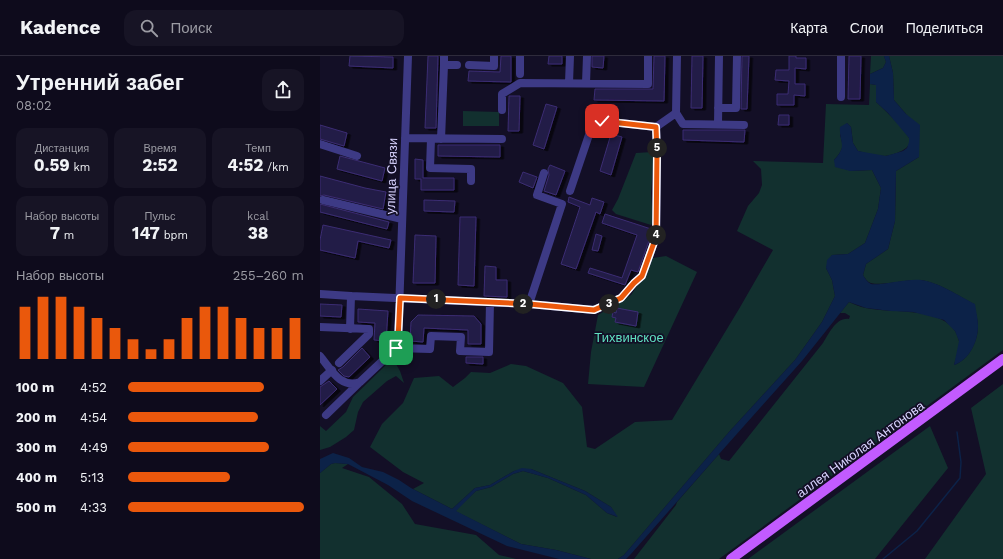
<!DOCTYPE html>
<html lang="ru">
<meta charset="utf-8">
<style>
body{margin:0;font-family:"Work Sans",sans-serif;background:#171425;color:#f1f3f6;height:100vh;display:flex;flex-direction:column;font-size:15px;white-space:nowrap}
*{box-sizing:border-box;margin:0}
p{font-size:13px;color:#9b9ba3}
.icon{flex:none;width:22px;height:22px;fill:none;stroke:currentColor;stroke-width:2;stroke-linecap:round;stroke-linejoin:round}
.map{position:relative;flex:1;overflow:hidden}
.drawer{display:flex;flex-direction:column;background:#0e0b1c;width:320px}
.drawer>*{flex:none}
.pin{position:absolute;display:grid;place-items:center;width:34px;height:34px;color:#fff;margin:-17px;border-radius:8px;box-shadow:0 2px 6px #0006}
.km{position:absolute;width:20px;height:20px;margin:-10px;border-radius:50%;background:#222;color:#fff;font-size:11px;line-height:20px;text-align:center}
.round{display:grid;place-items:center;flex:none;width:42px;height:42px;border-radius:12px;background:#171425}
.headline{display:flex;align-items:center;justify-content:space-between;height:68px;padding:0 16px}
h1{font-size:22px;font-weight:700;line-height:30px}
.stats{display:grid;grid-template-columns:repeat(3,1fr);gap:6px;height:68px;padding:4px 16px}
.stats div{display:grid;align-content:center;border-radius:10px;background:#171425;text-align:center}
.stats b{font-size:17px;font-weight:700}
.stats small{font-size:11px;font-weight:400}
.stats p{font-size:11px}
.chart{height:112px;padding:8px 16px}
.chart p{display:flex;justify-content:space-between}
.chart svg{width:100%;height:72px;margin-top:4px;stroke:#ea580c;stroke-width:6}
ul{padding:0 16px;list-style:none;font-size:13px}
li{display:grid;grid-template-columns:64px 48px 1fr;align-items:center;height:30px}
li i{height:10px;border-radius:5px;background:#ea580c}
header{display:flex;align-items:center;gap:24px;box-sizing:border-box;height:56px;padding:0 20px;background:#0e0b1c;border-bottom:1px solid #2e2b3b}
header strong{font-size:19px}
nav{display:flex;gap:22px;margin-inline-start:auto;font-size:14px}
.search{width:280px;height:36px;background:#171425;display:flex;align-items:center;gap:10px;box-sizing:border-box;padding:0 14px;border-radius:12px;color:#9b9ba3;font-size:15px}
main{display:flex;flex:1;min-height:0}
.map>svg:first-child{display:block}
</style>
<header>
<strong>Kadence</strong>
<div class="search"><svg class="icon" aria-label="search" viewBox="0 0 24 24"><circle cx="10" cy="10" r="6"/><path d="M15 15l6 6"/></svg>Поиск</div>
<nav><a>Карта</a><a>Слои</a><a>Поделиться</a></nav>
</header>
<main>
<section class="drawer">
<div class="headline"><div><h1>Утренний забег</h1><p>08:02</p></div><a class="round"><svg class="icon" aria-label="share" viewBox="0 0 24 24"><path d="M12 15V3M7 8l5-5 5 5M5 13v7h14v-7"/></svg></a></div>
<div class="stats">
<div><p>Дистанция</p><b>0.59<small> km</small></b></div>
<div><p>Время</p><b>2:52</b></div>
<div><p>Темп</p><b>4:52<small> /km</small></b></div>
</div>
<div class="stats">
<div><p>Набор высоты</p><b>7<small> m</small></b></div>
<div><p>Пульс</p><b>147<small> bpm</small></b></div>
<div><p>kcal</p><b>38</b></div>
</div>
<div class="chart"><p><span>Набор высоты</span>255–260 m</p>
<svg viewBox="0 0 160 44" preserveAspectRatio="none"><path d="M5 44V12M15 44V6M25 44V6M35 44V12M45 44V19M55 44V25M65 44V32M75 44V38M85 44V32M95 44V19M105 44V12M115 44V12M125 44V19M135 44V25M145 44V25M155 44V19"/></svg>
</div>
<ul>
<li><b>100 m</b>4:52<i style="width:77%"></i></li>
<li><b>200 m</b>4:54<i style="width:74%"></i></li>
<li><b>300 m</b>4:49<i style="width:80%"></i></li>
<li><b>400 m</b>5:13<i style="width:58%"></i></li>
<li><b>500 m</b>4:33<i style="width:100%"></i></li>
</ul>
</section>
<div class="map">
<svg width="683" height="503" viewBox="0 0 683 503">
<defs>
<filter id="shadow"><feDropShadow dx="3.5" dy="2" stdDeviation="0" flood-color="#0009"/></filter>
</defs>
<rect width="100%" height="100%" fill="#130f26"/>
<path fill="#12302f" d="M551 0H564L566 6 563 12 550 18Z
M569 0H683V294L399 503H314L356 449 357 446 399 398 401 403 409 405 503 287C509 278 516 261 529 263L530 260 525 257H520L529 246C534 248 540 251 546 252 572 258 632 249 639 285 640 292 636 302 634 309 649 304 658 285 658 270 658 263 655 255 654 248 639 240 618 226 600 224 589 223 558 230 551 227 547 226 545 222 543 219L546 208 568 193 575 165 576 115 599 101V88L586 58 574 44 573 17Z
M550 28 556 29V46C563 52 585 73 589 82 594 93 573 99 565 100 557 100 546 97 538 95L533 87 531 71 527 67 520 79C524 91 523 94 514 104L530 115 552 114 561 132 558 153 545 187 528 198 512 199 506 212 512 224 515 240 502 266 475 304 409 376 304 499 298 503H271L236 494 201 488 135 455 156 435 171 431 193 418 203 415 228 422 266 439 287 457 297 461 291 451 265 435 211 413 194 415 170 429 155 432 132 453 93 433 104 427 83 416 50 391 62 368 83 347 94 322 119 320 133 331 145 322 151 316 170 317 191 308 206 310 243 327 262 351 267 391 275 393 315 366 352 364 419 253 453 194 417 175 428 150 439 137 442 129 441 113 433 105 503 107 506 48 549 49Z
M143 55 179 56V70H143Z
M332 96 334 99 331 137 333 166 331 169 296 158 292 154 298 143 316 97Z
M346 200 377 216 324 331 268 328 271 296 278 259 311 239 329 211 333 202Z
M68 307 76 308 80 315 84 327 76 320 67 325 43 346 38 356 34 374 26 381 10 391 0 394V370L6 375 26 356 33 341Z
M683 328V503H605L666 418 651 352Z
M610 370 628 412 555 503H428Z
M15 407 28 408 22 412 49 421 82 448 95 468 156 479 179 499 196 503H0V417L11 408Z"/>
<path fill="#0c2248" d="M564 0H569L573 17 574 44 586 58 600 69 599 101 576 115 575 165 568 193 546 208 543 219C545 222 547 226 551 228 558 230 589 222 601 224 618 226 639 240 655 248 656 255 658 263 658 270 658 286 649 304 634 309L639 285 635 275 624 264 593 256 571 255 546 252 529 246 482 305 399 398 311 498 306 503H298L304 499 409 376 475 304 502 266 515 240 512 224 506 212 507 204 512 199 528 198 545 187 558 153 561 132 552 114 530 115 515 111 514 104C528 89 519 87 520 71L527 67 531 71 533 87 538 95 566 100 583 95 587 92 589 86V82L568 57 556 46V29L550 28V18L563 12 566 6Z
M13 397 29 402 42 411 63 416 79 424 91 432 132 453 155 432 170 429 194 415 202 412 211 413 265 435 291 451 298 461 287 457 266 439 228 422 203 415 193 418 171 431 156 435 136 455 201 488 236 494 271 503H239L187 490 92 445 68 429 28 408 15 407 11 408 0 417V403Z"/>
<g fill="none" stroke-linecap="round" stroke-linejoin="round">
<path stroke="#0c2248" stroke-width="1.5" d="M563 503 597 475 640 422 641 406 637 376"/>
</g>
<path fill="#241b47" stroke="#3b2d73" filter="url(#shadow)" d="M30 0 73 1V12L29 10Z
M108 0H118L116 72H105Z
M181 0H191V26L148 25 149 15 180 16Z
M229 0H242V8H228Z
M272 0H284L283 12 272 11Z
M334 0H345L344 45 274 44 275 33H333Z
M372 0H383L382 52H371Z
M422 0H429L427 53H421Z
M469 0H476V2H486V13L475 12V28H485V40L474 39V49H457V38H468L469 25 455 24 456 14H469Z
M529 0H541L540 43H528Z
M189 40H200L199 75H188Z
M226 48 237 51 224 93 213 89Z
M459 59H469V69H458Z
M0 69 27 77 24 90 0 83Z
M363 74H425L424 86 363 84Z
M291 78 302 81 291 119 280 115Z
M118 89H180V101L118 100Z
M20 100 65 112 62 125 17 113Z
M95 103 103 104V122H134V134H101V123H95Z
M230 109 245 115 236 139 224 135 229 119 228 113Z
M203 116 217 121 213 132 199 126Z
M0 120 45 132 66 136 63 153 4 139 0 140Z
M249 141 270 149 272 142 284 146 280 158 276 156 256 213 241 208 260 151 248 146Z
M104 144 135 145 134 156 104 155Z
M0 148 69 166 67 173 0 156Z
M285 158 331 173V179L318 216 311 214 305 229 268 217 270 212 302 222 317 179 282 167Z
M140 161H156L154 230 138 229Z
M3 169 71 184 69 192 38 185 35 202 0 194V184Z
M276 178 282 180 278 195 272 194Z
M95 179 116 180 115 227H93Z
M165 210 176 211V224H187V241L164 240Z
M0 248 22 249 21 261 0 260Z
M297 252 318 256 316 270 295 266 296 262 292 261 293 256 296 257Z
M38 253 68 255 66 285 54 284 55 267 38 266Z
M98 259 154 260 161 268V288H148V274L104 272 103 286 90 285 91 266Z
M42 292 50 301 29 321 24 320 18 314 23 311Z
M146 301H163V308L146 307Z
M9 325 17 333 0 349V331Z"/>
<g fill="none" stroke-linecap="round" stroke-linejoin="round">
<path stroke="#3d3a85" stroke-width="8" d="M357 0 356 57 363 68 424 69
M124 9V0
M149 9 174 10V0
M200 18V0
M249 27 250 0
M266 27 267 0
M521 41V0
M398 52H416L417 0
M182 54V38L200 27 328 28V0
M398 68 399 0
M85 82 182 83
M111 83 110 112 151 113V125
M121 83 124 9H137
M0 88 37 100
M250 135 273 67 282 65 336 71
M3 144 82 163
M0 238 31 240
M209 248 242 148 217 139 224 117
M0 271 49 273V278L19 307
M30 273 31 240 209 248 274 254 301 242 314 227 322 220 336 181 337 97 336 71 356 57
M76 292 110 293 111 280 141 281 140 295 169 296 170 246
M0 300C11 313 20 333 40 326L73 295 76 292 78 284 88 0
M0 325 12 314
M6 359 39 327"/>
<path stroke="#c25bff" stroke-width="10" d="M411 503 683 303"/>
</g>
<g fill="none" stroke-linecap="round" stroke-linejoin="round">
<g stroke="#fff" stroke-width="8">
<path id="route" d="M76 292 78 284 80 242 209 248 274 254 301 242 314 227 322 220 336 181 337 97 336 71 282 65"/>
</g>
<use href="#route" stroke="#ea580c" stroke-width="5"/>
</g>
<g text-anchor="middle" stroke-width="3.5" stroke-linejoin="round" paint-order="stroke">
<g font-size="13" fill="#d9d4ff" stroke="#130f26">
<text transform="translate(71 120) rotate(-88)" y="5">улица Связи</text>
<text transform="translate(540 393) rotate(-36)" y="5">аллея Николая Антонова</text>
</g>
<g font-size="13" fill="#5fe0c0" stroke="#130f26">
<text x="309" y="286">Тихвинское</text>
</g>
</g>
</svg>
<div class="pin" style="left:76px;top:292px;background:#1e9e55"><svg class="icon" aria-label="arrive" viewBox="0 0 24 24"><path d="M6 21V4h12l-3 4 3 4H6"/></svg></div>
<div class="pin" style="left:282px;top:65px;background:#d93025"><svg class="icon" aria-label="check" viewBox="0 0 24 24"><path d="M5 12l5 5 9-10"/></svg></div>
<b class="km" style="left:116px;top:243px">1</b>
<b class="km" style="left:203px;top:248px">2</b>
<b class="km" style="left:289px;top:248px">3</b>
<b class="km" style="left:336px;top:179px">4</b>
<b class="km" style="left:337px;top:92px">5</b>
</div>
</main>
